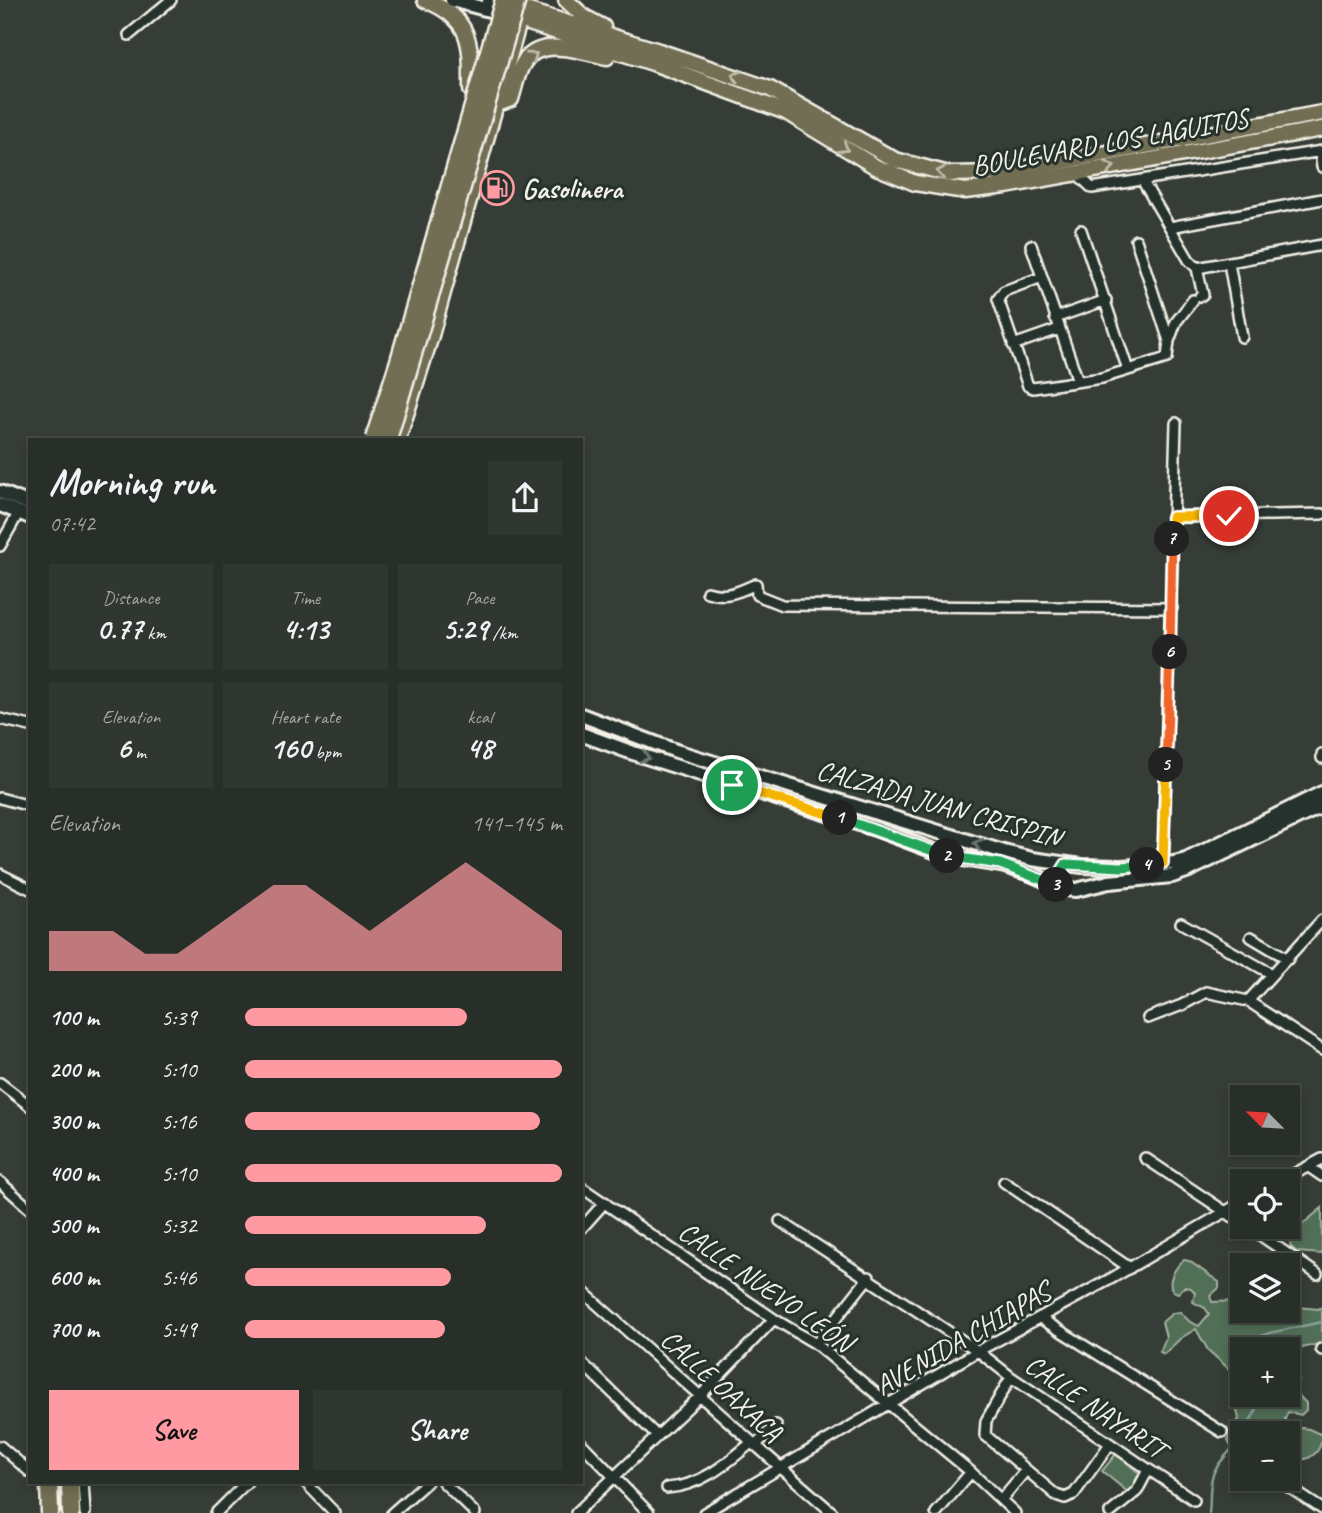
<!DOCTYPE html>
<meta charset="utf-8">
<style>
body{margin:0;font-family:Caveat,sans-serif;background:#303630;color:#f1f3f6;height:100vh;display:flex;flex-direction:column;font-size:26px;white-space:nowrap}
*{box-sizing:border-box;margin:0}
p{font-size:23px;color:#a5a8a8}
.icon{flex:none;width:38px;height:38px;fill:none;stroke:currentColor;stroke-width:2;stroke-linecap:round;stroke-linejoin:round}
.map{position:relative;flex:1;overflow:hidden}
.panel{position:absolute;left:28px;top:438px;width:555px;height:1046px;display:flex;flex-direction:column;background:#282e28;border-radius:0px;box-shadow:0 4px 10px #0003,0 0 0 2px #444a45}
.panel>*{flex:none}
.needle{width:46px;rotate:294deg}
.controls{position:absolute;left:1230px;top:1085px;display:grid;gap:14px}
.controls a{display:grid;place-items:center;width:70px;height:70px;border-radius:0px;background:#282e28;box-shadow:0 4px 10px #0003,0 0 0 2px #444a45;font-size:35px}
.pin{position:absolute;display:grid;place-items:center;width:60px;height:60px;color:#fff;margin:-30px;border:4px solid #fff;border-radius:50%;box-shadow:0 2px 7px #0007}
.km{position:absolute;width:35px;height:35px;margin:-18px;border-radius:50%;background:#222;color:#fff;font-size:19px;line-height:35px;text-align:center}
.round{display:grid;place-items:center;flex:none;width:74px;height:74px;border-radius:0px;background:#303630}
.headline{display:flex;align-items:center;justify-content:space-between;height:119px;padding:0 21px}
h1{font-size:38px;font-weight:600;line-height:52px}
.stats{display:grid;grid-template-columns:repeat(3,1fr);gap:10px;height:119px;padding:7px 21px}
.stats div{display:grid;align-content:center;border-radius:0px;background:#303630;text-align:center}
.stats b{font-size:30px;font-weight:600}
.stats small{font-size:19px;font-weight:400}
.stats p{font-size:19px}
.chart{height:196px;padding:14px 21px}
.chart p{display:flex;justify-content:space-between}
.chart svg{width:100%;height:126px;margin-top:7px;fill:#ff9aa2;opacity:.7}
.button{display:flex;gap:14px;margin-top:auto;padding:14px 21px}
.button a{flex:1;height:80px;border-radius:0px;background:#ff9aa2;color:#111;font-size:28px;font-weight:600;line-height:80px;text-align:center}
.button a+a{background:#303630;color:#f1f3f6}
ul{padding:0 21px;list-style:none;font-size:23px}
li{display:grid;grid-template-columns:112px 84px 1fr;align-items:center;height:52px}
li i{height:18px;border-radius:9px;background:#ff9aa2}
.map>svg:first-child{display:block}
</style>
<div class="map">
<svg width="1322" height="1513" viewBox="0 0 1322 1513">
<rect width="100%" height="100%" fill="#353d36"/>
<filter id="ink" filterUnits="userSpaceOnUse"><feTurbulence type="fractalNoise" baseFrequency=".0143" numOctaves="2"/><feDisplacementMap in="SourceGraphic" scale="14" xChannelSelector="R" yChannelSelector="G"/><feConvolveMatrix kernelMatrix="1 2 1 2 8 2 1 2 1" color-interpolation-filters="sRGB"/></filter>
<g filter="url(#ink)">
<path fill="#516e56" stroke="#a2b09f" stroke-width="2" d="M1322 1208V1254L1297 1252 1290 1246 1292 1233Z
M1184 1260 1189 1261 1219 1282V1288L1210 1296 1212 1302 1241 1301 1242 1311H1259L1269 1315 1297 1307 1318 1309 1322 1307V1343L1298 1349H1242V1395H1288V1371L1299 1380 1295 1385V1392L1306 1403V1410L1301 1415 1288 1412 1285 1419 1286 1426 1309 1429 1322 1435C1322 1449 1314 1459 1299 1460 1288 1454 1288 1445 1288 1433H1242V1459C1233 1451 1222 1439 1232 1428 1234 1425 1237 1423 1239 1419L1232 1391 1230 1370 1208 1350 1196 1329 1181 1338 1164 1354 1160 1352 1166 1337 1162 1322 1173 1313 1180 1312 1190 1322 1199 1326 1209 1314 1205 1308 1193 1302 1195 1293 1191 1288 1184 1287 1178 1293 1173 1291C1166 1282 1175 1267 1184 1260Z
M1116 1454 1143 1476 1129 1493 1102 1471Z"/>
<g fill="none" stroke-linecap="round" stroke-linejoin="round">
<path stroke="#8a9f9b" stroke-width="2.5" d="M1242 1369 1238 1357 1244 1344 1269 1333 1322 1322
M1243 1433 1256 1411 1255 1395
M1209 1513C1211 1500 1208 1484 1214 1472 1220 1459 1235 1448 1242 1435"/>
<g stroke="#f4f1e8" stroke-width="14">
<path id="street" d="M129 35 171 0
M1320 152 1322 167
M1076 173 1092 188 1322 151
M1142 180 1189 260 1197 268 1203 295 1200 296
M1170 227 1322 199
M1081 230 1128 370
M1031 245 1078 381
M1229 263 1242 337
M1197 268 1322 245
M1042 277 1004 291 998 299 1028 386 1033 388 1102 378 1167 358 1169 341 1136 240
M1055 318 1106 300
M1169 341 1176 322 1193 300
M1013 345 1059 329
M1172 517 1322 514
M0 546 19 512
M707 592C727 598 738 592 756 584L757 595 782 605 1172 608
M0 719 30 726
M1322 754V758
M0 798 30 806
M1163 864 1176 423
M0 874 30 889
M1181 923 1272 974
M1251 937 1288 959
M1248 1001 1322 920
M1148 1018 1182 1005 1206 992 1248 1001 1322 1050
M0 1083 30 1106
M1145 1158 1242 1223
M1309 1167 1322 1176
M1281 1181 1322 1159
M0 1182 30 1209
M1004 1182 1130 1268
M581 1187 774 1319 816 1344 971 1472 1015 1513
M780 1221 978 1351 1011 1377 1194 1500
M1248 1227 1317 1274
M581 1229 605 1202
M581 1290C665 1364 748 1440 833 1513
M1040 1318 1222 1432
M816 1344 869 1277
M1321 1349 1322 1350
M581 1362 656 1435
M1011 1377 986 1421 985 1435 1056 1495 1065 1498 1074 1494 1110 1444
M581 1443 649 1513
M0 1446 30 1472
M755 1446 776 1425
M1276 1479 1322 1509
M83 1482 85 1513
M305 1482 335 1513
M443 1482 475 1513
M667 1488C701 1486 726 1464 751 1443
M1001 1500 1026 1470
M216 1513 247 1482
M392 1513 427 1482
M576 1513 701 1395 774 1319
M704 1513 978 1351 1114 1277 1242 1202
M936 1513 971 1472
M1110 1513 1137 1491 1148 1470"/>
</g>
<g stroke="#f4f1e8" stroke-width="18">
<path id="secondary" d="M452 0 493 11
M489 0 496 2
M0 492 30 504
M0 505 30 517
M581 715 676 751 1004 852 1032 859 1082 866 1121 867 1174 863 1186 860 1322 793
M581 734 633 753 878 830 950 857 1001 865 1033 875 1064 889 1076 890 1109 882 1172 876 1189 870 1322 806"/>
</g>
<g stroke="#f4f1e8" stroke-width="19">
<path id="primary" d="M425 0C473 19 471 44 471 90
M566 0 584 17 603 27
M506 4 659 51 770 89 895 160 949 174 1000 173 1322 113
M504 15 653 63 786 112 876 167 915 183 965 191 1006 186 1322 129
M495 105 511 99C515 87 517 72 524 62 541 36 582 52 607 57
M398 439 430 339 522 11"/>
</g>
<g stroke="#f4f1e8" stroke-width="21">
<path id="highway" d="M49 1482 50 1513
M70 1482 71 1513"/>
</g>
<use href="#street" stroke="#26332d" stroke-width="9"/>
<use href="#secondary" stroke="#26332d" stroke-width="12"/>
<use href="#primary" stroke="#726e52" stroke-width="14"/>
<use href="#highway" stroke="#726e52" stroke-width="16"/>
<g stroke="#f4f1e8" stroke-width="21" stroke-linecap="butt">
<path id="highway-bridge" d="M374 439 399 361 504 0
M388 439 517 0"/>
</g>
<use href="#highway-bridge" stroke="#726e52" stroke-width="16"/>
</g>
<defs><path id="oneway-chevron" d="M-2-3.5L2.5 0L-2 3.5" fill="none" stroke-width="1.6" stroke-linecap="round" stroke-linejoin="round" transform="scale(1.75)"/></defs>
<g stroke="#c0bdac">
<use href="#oneway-chevron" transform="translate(533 56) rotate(-36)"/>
<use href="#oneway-chevron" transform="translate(736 76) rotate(-161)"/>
<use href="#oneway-chevron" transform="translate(844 148) rotate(32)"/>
<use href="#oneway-chevron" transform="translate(1110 167) rotate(-10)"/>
<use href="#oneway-chevron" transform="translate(941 172) rotate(-171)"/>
</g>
<g stroke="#6e766e">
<use href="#oneway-chevron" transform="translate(645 757) rotate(18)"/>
<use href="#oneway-chevron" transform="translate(978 844) rotate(-163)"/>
</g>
</g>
<g fill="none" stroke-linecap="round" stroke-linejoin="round" filter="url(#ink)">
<g stroke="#fff" stroke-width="14">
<path id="split-1" d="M732 785 840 818"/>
</g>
<g stroke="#fff" stroke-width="14">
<path id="split-2" d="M840 818 947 856"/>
</g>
<g stroke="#fff" stroke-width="14">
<path id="split-3" d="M947 856 1000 864 1056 885"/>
</g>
<g stroke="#fff" stroke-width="14">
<path id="split-4" d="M1056 885 1061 887 1059 875 1066 864 1121 867 1147 865"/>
</g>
<g stroke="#fff" stroke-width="14">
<path id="split-5" d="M1147 865 1163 863 1166 765"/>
</g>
<g stroke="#fff" stroke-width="14">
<path id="split-6" d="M1166 765 1170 652"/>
</g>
<g stroke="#fff" stroke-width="14">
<path id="split-7" d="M1170 652 1172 539"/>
</g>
<g stroke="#fff" stroke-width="14">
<path id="split-8" d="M1172 539V517L1229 516"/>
</g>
<use href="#split-1" stroke="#f5b400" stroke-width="9"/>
<use href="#split-2" stroke="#22a559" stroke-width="9"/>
<use href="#split-3" stroke="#22a559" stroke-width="9"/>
<use href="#split-4" stroke="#22a559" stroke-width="9"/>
<use href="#split-5" stroke="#f5b400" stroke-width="9"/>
<use href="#split-6" stroke="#f0652b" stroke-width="9"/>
<use href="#split-7" stroke="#f0652b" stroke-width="9"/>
<use href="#split-8" stroke="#f5b400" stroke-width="9"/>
</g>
<defs>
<g id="fuel-ring" transform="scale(1.75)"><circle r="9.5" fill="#26332d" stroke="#ff9aa2" stroke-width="1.5"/><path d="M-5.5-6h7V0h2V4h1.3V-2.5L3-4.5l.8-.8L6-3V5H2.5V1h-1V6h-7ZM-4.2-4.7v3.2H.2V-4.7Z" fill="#ff9aa2"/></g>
</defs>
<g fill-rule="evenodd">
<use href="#fuel-ring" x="497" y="188"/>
</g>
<g text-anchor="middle" stroke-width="6" stroke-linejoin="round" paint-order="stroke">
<g font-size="28" fill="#f4f1e8" stroke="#26332d">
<text transform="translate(1110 141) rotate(-10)" y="10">BOULEVARD LOS LAGUITOS</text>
<text transform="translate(939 803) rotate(16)" y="10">CALZADA JUAN CRISPIN</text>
<text transform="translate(766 1286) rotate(35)" y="10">CALLE NUEVO LEÓN</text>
<text transform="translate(962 1338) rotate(-30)" y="10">AVENIDA CHIAPAS</text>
<text transform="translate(722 1385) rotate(42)" y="10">CALLE OAXACA</text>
<text transform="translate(1096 1406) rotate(34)" y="10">CALLE NAYARIT</text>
</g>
<g font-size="28" font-weight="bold" fill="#f4f1e8" stroke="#26332d" text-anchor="start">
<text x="522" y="198">Gasolinera</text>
</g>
</g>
</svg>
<div class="controls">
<a><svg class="needle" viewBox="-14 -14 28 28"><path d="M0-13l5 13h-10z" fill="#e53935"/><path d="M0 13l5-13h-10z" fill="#a5a8a8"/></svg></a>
<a><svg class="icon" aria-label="locate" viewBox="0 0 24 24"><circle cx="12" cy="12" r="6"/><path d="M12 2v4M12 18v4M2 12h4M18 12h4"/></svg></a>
<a><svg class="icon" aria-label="layers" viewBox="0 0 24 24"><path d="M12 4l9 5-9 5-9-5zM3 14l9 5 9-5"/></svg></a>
<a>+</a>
<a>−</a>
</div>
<div class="pin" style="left:732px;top:785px;background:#1e9e55"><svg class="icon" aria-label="arrive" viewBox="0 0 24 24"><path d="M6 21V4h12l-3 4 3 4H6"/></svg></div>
<div class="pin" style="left:1229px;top:516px;background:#d93025"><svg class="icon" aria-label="check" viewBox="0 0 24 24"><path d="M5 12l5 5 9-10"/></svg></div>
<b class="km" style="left:840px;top:818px">1</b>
<b class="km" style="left:947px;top:856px">2</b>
<b class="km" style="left:1056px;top:885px">3</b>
<b class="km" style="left:1147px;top:865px">4</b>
<b class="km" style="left:1166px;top:765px">5</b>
<b class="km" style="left:1170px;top:652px">6</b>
<b class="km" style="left:1172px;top:539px">7</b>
<section class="panel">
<div class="headline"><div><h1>Morning run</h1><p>07:42</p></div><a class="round"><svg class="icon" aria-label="share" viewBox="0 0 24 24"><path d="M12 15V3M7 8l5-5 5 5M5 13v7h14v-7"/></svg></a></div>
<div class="stats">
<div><p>Distance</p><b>0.77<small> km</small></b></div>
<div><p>Time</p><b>4:13</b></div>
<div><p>Pace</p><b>5:29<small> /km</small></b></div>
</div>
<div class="stats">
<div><p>Elevation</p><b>6<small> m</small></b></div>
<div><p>Heart rate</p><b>160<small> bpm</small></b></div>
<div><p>kcal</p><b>48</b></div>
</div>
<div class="chart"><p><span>Elevation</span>141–145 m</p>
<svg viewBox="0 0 160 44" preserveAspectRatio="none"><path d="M0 44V30L10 30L20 30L30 38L40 38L50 30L60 22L70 14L80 14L90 22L100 30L110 22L120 14L130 6L140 14L150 22L160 30V44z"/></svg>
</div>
<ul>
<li><b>100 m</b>5:39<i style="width:70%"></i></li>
<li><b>200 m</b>5:10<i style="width:100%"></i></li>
<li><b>300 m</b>5:16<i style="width:93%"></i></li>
<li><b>400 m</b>5:10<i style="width:100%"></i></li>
<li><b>500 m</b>5:32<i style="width:76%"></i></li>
<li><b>600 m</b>5:46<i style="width:65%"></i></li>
<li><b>700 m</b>5:49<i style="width:63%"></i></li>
</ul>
<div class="button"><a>Save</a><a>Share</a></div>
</section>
</div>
